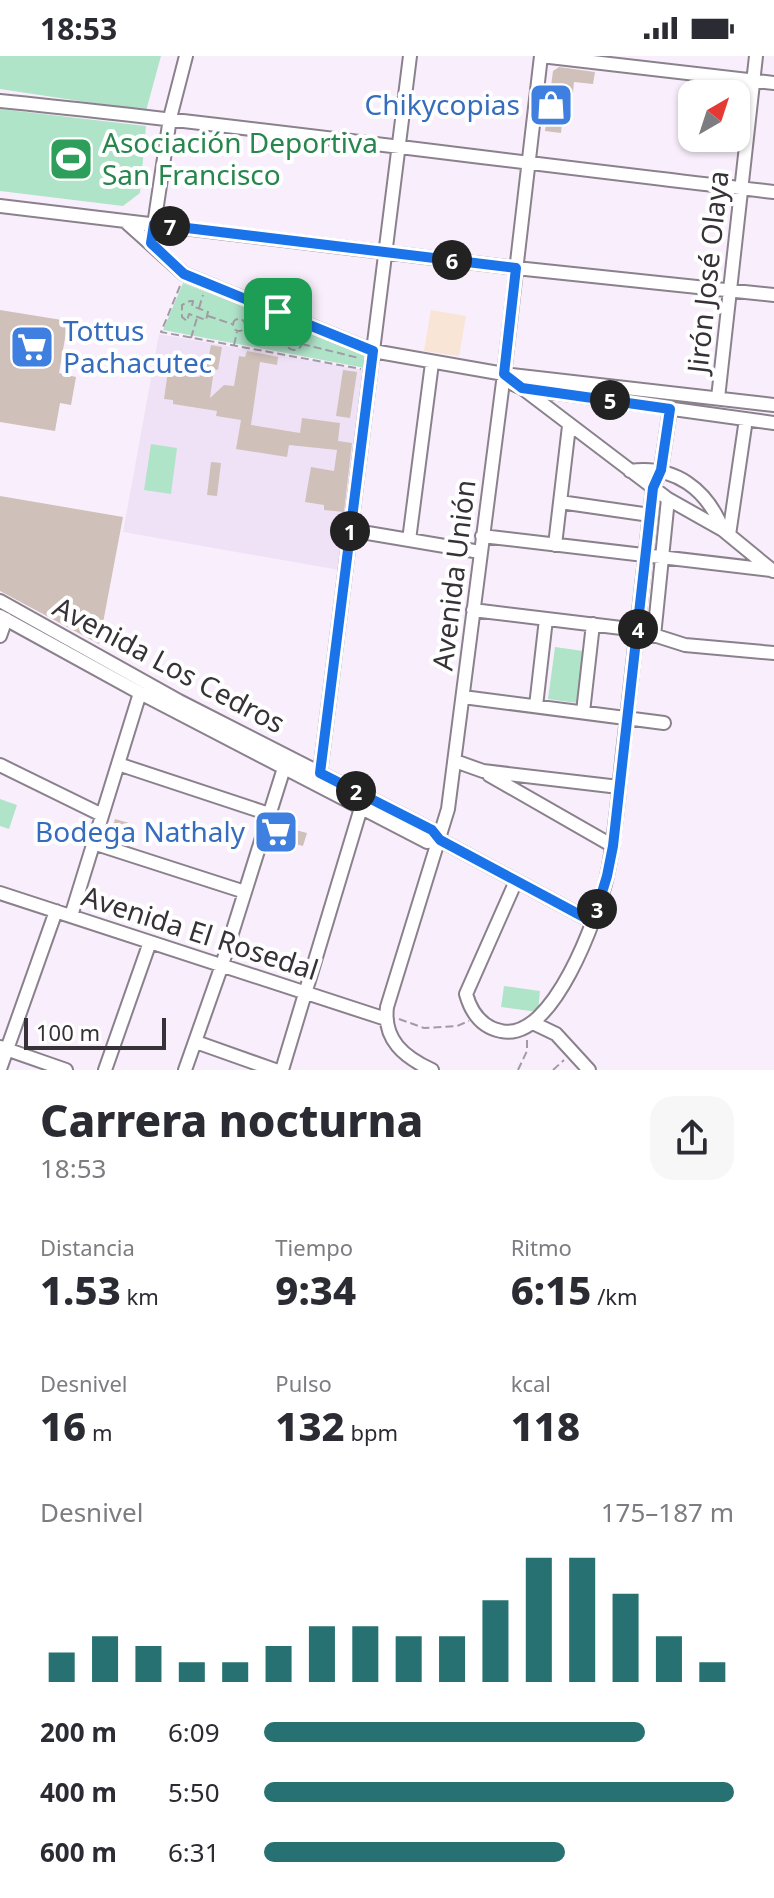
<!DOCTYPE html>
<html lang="es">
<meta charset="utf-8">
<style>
body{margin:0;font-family:"Noto Sans",sans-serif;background:#f7f7f7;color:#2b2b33;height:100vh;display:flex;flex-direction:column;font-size:30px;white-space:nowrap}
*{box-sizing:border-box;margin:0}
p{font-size:26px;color:#7c7c81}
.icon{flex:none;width:44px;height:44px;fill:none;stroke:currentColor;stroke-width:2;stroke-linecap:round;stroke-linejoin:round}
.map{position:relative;height:1014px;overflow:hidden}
.side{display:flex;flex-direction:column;background:#fff;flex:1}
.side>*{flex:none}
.needle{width:52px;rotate:39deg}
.buttons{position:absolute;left:678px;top:24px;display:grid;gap:16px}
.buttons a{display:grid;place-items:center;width:72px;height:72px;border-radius:16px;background:#fff;box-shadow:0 2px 6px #0004;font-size:40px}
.scale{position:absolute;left:24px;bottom:20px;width:142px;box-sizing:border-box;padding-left:8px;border:4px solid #363237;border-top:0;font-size:22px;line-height:28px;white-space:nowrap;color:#363237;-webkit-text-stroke:6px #fff;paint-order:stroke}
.pin{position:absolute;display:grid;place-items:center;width:68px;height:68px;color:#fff;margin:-34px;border-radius:16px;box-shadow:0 4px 12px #0006}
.km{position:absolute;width:40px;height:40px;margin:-20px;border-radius:50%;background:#222;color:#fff;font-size:22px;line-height:40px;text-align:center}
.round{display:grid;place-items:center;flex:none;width:84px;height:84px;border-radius:24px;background:#f7f7f7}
.headline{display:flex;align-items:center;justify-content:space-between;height:136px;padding:0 40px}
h1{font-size:44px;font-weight:800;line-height:60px}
.metrics{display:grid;grid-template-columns:repeat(3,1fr);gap:12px;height:136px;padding:8px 40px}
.metrics div{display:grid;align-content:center}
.metrics b{font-size:40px;font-weight:800}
.metrics small{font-size:22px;font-weight:400}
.metrics p{font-size:22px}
.chart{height:224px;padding:16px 40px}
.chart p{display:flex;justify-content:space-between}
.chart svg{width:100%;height:144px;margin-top:8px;stroke:#277172;stroke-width:6}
ul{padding:0 40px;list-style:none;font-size:26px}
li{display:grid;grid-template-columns:128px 96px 1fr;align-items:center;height:60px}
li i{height:20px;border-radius:10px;background:#277172}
.status{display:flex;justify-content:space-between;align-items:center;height:56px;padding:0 40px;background:#fff;direction:ltr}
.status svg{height:22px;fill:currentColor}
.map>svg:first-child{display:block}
</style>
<div class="status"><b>18:53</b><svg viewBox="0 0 49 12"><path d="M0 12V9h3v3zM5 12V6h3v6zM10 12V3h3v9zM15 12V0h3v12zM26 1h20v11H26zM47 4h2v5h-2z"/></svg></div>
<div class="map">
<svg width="774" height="1014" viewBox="0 0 774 1014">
<rect width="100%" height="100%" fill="#f9effc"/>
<path fill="#f8e5d5" d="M431 254 466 260 459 300 424 295Z"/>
<path fill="#f0e2f6" d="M159 278 364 314 339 514 123 476Z"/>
<path fill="#afe4c9" d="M0 0H161L146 55 0 33Z
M0 53 146 70 140 137 123 150 0 135Z
M183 227 368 299 365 312 163 274Z
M151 388 177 392 171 438 144 434Z
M555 591 583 595 577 647 548 643Z
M0 743 17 749 9 773 0 770Z
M504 930 540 935 538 956 501 951Z"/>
<path fill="#d0c0ba" d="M559 11 595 16 593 28 574 26 573 37 560 36 556 65 562 66 561 77 545 75 553 15Z
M0 254 68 265 59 317 76 321 71 349 60 347 55 375 0 366Z
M211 289 222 291 218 314 214 313 210 342 224 329 234 330 239 300 245 301 247 295 278 301 277 309 260 306 251 369 300 377 302 362 340 367 338 385 352 387 344 456 324 454V449L305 446 311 411 334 415 337 394 289 389 287 401 236 393 241 364 216 360 217 355 173 348V344L164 343 168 315 199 321 206 314Z
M343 314 357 316 350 362 336 360Z
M211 406 221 407 217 440 207 439Z
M0 440 123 461 99 588 0 535Z
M115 763 133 768 128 785 110 779Z
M276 769 307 777 303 790 271 782Z"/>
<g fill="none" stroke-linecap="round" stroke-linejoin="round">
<g stroke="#8a818d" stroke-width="16">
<path id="minor" d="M541 0 774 27
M0 45C259 71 516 107 774 136
M0 150 516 212 774 239
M127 167 184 218 373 295 504 318 774 349
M153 176 170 62 186 0
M504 318 513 328 522 332 774 367
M522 332 668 443 723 474 773 515
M718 342 756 0
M630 415C675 409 707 433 723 474
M560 446 650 459
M350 474 480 496
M729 479 746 363
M482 480 771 514
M409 484 432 307
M555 489 569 370
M0 545 179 645 432 774 440 784 427 786 140 637 0 560
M473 554 638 574 685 589 774 597
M0 580 6 563
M654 580 668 443
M463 641 664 667
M536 650 546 563
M583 656 593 568
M455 705 483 715 619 731
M118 708 269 758
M0 709 102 759
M320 717 410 0
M489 719 613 790
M440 784 593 866
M93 787 245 836
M516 825 466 938C471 956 481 971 501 975 553 987 598 859 607 820 617 774 619 726 625 680 634 597 644 515 653 432L661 414 670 353
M0 837 386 963
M71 860 140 637
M533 967 556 978 589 1014
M196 986 275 1014
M0 991 66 1014
M0 1013 56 855
M105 1014 150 886
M185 1014 222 909 284 712
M282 1014 361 752
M432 1014C404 1001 383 984 387 951L448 753 504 318 541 0"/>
</g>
<path stroke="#a29ba5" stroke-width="2" stroke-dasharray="8 4" stroke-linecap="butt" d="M180 230 161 276 361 313
M190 245H193L192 250 208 256 206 264 189 258 187 265 182 261V249Z
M199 252 203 239
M208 260 232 268
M233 269a6 6 0 1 1 12 0a6 6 0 1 1-12 0Z
M244 271 285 285
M286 286a8 8 0 1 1 16 0a8 8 0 1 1-16 0Z
M191 282 197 262
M302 288 359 302
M234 289 237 276
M399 963 424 972 457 970 469 965
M518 1014 527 995V981
M553 1014 564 1004"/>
<use href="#minor" stroke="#fff" stroke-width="12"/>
</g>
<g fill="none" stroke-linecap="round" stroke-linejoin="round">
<g stroke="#fff" stroke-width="16">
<path id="route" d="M154 168 516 212 504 318 522 332 670 353 661 414 653 432 613 790 607 820 593 866 440 784 432 774 320 717 373 295 184 218 151 187Z"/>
</g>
<use href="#route" stroke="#1a73e8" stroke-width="10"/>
</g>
<defs>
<g id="shop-square" transform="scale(2.3)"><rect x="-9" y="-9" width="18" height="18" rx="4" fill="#3f7fe0" stroke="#fff"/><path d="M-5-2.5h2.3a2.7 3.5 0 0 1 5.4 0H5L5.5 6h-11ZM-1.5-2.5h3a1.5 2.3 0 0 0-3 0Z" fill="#fff"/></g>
<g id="stadium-square" transform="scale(2.3)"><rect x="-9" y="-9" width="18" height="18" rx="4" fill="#2e9e5b" stroke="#fff"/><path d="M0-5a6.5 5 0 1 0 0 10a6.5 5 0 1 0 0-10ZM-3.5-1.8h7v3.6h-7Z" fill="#fff"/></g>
<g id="supermarket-square" transform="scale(2.3)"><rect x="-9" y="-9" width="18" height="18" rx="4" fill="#3f7fe0" stroke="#fff"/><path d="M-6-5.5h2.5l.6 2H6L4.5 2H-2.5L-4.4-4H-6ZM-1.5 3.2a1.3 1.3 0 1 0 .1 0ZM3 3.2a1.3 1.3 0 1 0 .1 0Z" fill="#fff"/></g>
</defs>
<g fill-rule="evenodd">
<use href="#shop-square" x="551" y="49"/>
<use href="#stadium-square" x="71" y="103"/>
<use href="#supermarket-square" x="32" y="291"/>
<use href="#supermarket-square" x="276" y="776"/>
</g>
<g text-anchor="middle" stroke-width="8" stroke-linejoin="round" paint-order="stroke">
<g font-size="28" fill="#366cbe" stroke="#fff" text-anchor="end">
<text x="520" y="59">Chikycopias</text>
<text x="63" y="285" text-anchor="start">Tottus<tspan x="63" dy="32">Pachacutec</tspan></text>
<text x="245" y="786">Bodega Nathaly</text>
</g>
<g font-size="28" fill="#27864d" stroke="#fff" text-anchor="start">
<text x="102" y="97">Asociación Deportiva<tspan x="102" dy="32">San Francisco</tspan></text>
</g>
<g font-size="28" fill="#363237" stroke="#fff">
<text transform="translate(708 216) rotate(-84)" y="10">Jirón José Olaya</text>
<text transform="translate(454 519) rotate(-83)" y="10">Avenida Unión</text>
<text transform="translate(169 609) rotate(28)" y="10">Avenida Los Cedros</text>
<text transform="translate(200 877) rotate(18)" y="10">Avenida El Rosedal</text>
</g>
</g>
</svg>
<div class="buttons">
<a><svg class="needle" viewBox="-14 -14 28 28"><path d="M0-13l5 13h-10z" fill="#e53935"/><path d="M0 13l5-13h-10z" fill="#7c7c81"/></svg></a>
</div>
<div class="scale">100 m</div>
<div class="pin" style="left:278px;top:256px;background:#1e9e55"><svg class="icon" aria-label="arrive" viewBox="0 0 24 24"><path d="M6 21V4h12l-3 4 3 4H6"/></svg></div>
<b class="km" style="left:350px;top:475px">1</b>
<b class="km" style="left:356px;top:735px">2</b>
<b class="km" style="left:597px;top:853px">3</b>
<b class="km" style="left:638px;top:573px">4</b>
<b class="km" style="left:610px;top:344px">5</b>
<b class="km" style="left:452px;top:204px">6</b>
<b class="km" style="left:170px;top:170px">7</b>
</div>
<section class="side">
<div class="headline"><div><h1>Carrera nocturna</h1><p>18:53</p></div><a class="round"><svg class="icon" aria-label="share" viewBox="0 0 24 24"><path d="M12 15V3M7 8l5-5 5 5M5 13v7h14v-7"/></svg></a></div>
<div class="metrics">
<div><p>Distancia</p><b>1.53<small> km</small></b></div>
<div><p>Tiempo</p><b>9:34</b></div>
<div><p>Ritmo</p><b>6:15<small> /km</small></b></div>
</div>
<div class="metrics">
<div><p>Desnivel</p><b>16<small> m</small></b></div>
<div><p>Pulso</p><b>132<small> bpm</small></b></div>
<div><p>kcal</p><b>118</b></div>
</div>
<div class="chart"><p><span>Desnivel</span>175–187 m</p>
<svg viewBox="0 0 160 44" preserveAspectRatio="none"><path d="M5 44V35M15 44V30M25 44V33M35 44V38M45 44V38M55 44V33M65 44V27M75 44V27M85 44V30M95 44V30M105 44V19M115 44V6M125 44V6M135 44V17M145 44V30M155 44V38"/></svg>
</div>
<ul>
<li><b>200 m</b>6:09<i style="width:81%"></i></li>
<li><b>400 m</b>5:50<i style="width:100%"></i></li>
<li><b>600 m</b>6:31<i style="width:64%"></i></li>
</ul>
</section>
